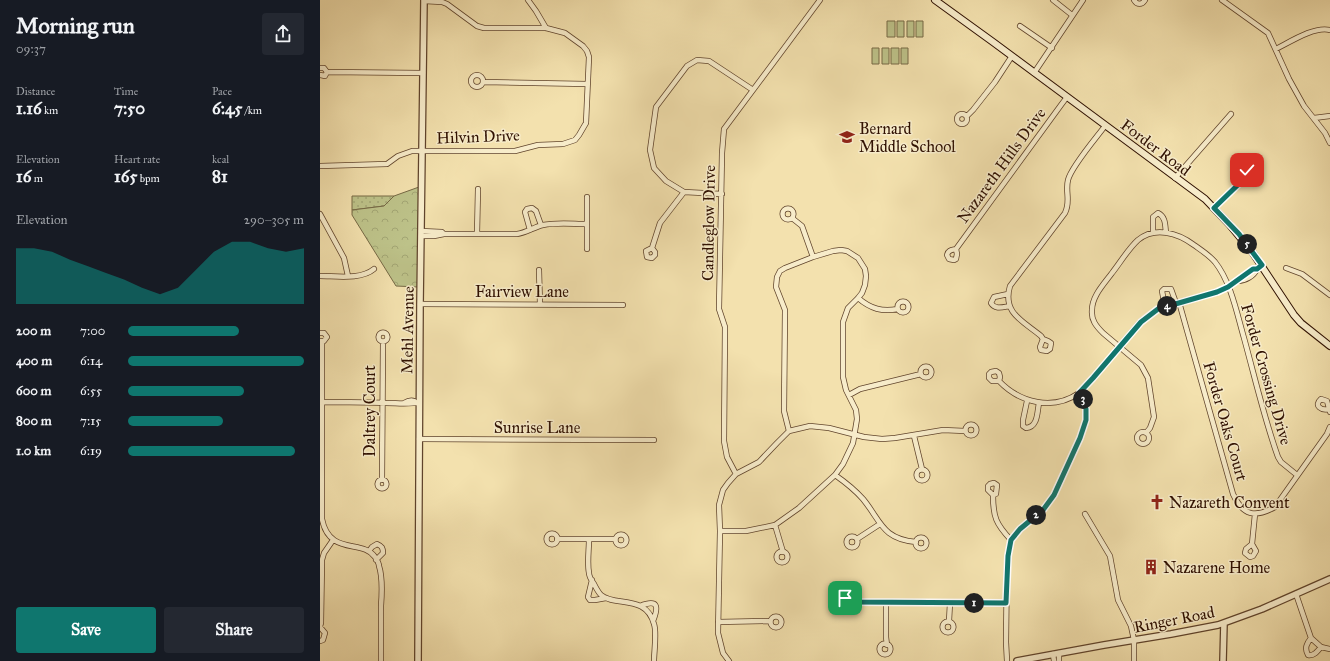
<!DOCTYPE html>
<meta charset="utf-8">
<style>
body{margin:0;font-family:"IM FELL Great Primer",serif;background:#242831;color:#f1f3f6;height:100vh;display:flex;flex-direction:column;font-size:15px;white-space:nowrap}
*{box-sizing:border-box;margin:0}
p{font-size:13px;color:#9ea1a6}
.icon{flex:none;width:22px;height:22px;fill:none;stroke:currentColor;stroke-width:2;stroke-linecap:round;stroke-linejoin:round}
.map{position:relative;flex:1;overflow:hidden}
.drawer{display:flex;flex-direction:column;background:#171b24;width:320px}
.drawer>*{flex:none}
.pin{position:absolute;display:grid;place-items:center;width:34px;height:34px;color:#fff;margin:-17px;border-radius:8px;box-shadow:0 2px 6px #0006}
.km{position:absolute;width:20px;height:20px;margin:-10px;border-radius:50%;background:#222;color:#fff;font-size:11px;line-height:20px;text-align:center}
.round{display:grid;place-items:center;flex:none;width:42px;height:42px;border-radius:4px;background:#242831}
.head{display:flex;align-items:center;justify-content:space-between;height:68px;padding:0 16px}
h1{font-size:22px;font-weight:700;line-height:30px}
.stats{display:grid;grid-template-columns:repeat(3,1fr);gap:6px;height:68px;padding:4px 16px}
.stats div{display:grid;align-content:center}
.stats b{font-size:17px;font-weight:700}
.stats small{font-size:11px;font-weight:400}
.stats p{font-size:11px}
.chart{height:112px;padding:8px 16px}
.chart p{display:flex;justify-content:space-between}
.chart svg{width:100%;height:72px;margin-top:4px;fill:#0f766e;opacity:.7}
.action{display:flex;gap:8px;margin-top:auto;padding:8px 16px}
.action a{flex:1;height:46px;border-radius:4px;background:#0f766e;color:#fff;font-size:16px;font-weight:700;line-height:46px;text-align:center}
.action a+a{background:#242831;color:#f1f3f6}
ul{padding:0 16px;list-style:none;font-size:13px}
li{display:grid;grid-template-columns:64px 48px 1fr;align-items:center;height:30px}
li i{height:10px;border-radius:5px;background:#0f766e}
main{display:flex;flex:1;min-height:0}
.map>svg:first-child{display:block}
</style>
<main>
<section class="drawer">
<div class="head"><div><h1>Morning run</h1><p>09:37</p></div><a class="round"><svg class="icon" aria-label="share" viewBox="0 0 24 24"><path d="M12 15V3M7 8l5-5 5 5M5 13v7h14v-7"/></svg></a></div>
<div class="stats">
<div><p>Distance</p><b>1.16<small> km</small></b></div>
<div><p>Time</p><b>7:50</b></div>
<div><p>Pace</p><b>6:45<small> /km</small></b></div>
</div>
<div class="stats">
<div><p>Elevation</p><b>16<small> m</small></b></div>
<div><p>Heart rate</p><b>165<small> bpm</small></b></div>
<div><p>kcal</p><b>81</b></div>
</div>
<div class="chart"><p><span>Elevation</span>290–305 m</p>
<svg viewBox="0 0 160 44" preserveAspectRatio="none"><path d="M0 44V10L10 10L20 12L30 17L40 21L50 25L60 29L70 34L80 38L90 34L100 23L110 12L120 6L130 6L140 10L150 12L160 10V44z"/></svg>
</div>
<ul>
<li><b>200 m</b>7:00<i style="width:63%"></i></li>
<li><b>400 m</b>6:14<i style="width:100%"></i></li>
<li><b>600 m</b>6:55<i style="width:66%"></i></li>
<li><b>800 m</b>7:15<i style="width:54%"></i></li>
<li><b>1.0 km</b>6:19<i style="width:95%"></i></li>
</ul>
<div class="action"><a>Save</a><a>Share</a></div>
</section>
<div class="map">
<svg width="1010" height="661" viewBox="0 0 1010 661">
<defs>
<pattern id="grass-dots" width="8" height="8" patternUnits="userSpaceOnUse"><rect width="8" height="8" fill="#bdc289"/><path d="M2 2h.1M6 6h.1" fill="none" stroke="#a3a674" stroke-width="1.8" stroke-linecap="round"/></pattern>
<pattern id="forest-crowns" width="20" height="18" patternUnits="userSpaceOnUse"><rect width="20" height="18" fill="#bdc289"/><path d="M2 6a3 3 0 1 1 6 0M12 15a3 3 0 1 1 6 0" fill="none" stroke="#a3a674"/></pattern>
</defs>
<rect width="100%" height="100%" fill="#f3e1ae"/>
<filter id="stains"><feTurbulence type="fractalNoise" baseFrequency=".005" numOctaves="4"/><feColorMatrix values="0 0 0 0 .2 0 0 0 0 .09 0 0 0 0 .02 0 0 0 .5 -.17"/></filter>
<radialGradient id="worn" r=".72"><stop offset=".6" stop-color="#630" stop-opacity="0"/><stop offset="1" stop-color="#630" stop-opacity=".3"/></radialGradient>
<path fill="url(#grass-dots)" stroke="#766945" d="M32 196H74L64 206 32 210Z"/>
<path fill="url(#forest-crowns)" stroke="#766945" d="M99 187 98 287 76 286 32 215V210L64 206 74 196Z"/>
<path fill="#bdc289" stroke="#766945" d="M567 21H575V37H567Z
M577 21H584V37H577Z
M587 21H594V37H587Z
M596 21H603V37H596Z
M552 48H559V64H552Z
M562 48H569V64H562Z
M571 48H579V64H571Z
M581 48H588V64H581Z"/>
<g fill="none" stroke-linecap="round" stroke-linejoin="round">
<g stroke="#60442c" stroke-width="6">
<path id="minor" d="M208 0 216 11 226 28
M733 0 752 15
M814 0C817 5 822 5 825 0
M902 0 948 33 969 79 984 106 1005 133 1010 143
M700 26 732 48
M956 49C970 42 994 26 1010 30
M0 68H4L7 72 5 76 0 75
M7 72 103 73
M714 73 763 0
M151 81a6 6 0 1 1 12 0a6 6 0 1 1-12 0Z
M163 82 267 84
M637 119a5 5 0 1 1 10 0a5 5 0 1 1-10 0Z
M647 116 653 110 675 82 692 56
M994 118 1010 116
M0 166 67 164 78 156 92 151H195L218 145 243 144 255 140 259 135 266 123 269 57 267 51 263 46 245 33 226 28H164L157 26 127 4 122 2 104 1
M925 173a5 5 0 1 1 10 0a5 5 0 1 1-10 0Z
M855 178 911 114
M402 194 364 192 346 181 334 168 330 150 336 107 367 66 377 60 389 61 433 90
M267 197V249
M894 208 926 177
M462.5 214a5.5 5.5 0 1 1 11 0a5.5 5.5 0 1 1-11 0Z
M0 214 24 258 28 276
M472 218 482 226 493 257
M210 230 205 212 207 209 212 208 216 211 221 225
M101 231 122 232 124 234
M833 232V217L838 213C846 217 845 225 846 233
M157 234 158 189
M101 236H114L124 234H197C206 233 214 227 223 225 237 222 253 224 267 224
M332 248 335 252V255L332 258 327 257 326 251 332 248 340 223 364 192
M636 249 637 254 636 259 634 260 629 259 627 255C628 250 632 250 636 249L741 105 747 97
M966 268 982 274 1010 295
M219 270 220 304
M0 276C16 276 41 280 54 269
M918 281C925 281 934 276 937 269
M688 294 674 297 671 303C675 310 683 307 690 306
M538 298C551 309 562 312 578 309
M577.5 307a5.5 5.5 0 1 1 11 0a5.5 5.5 0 1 1-11 0Z
M859 302 913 494C923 516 935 518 955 507L1007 434 1010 427
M100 304 303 305
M845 307 842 291 844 289H851L856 303
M58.5 337a4.5 4.5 0 1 1 9 0a4.5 4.5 0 1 1-9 0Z
M0 333H4L7 337 4 341H0
M723 339 728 341 731 343 730 349 727 351 721 350 720 347 723 339 721 336C703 321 682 313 690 286L745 213C751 201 745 192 748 180 751 167 776 138 785 126
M2 342V519C9 556 43 539 55 557 57 560 59 563 59 566 63 578 62 593 61 606 61 624 61 643 61 661
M600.5 372a5.5 5.5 0 1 1 11 0a5.5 5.5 0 1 1-11 0Z
M679 381H672L669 378V374L671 372 676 371 679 373 680 377 679 381C700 403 733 411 759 393 769 385 777 373 786 363 797 349 809 335 821 321L838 309 897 292 908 287 933 269H937L942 265
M529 395 540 389 601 374
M707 401 703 420V426L706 428C718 427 717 413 719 403
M0 402C22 402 44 402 66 403 77 403 89 405 99 402
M84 403C89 400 93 399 97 403
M1009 409C1002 411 993 406 1001 399L1007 401 1010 412
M645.5 430a5.5 5.5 0 1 1 11 0a5.5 5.5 0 1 1-11 0Z
M817 438a6 6 0 1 1 12 0a6 6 0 1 1-12 0Z
M826 433 830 428 834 417 828 378 821 365 783 333C776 326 771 320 772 310 772 296 784 284 792 273 800 263 808 249 818 240 835 226 858 233 874 245 881 250 889 255 895 262 911 282 917 314 924 338 935 378 944 418 958 457L961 462 977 475
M594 436 602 469
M99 439 334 440
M596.5 475a5.5 5.5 0 1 1 11 0a5.5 5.5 0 1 1-11 0Z
M416 474 407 457 404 441 405 327 399 309 402 153 404 129 500 0
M515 475C525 482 535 490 543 499 561 521 562 539 596 542
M57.5 484a4.5 4.5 0 1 1 9 0a4.5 4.5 0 1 1-9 0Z
M62 480 63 342
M673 495 668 490V486L670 484 674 483 677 485 676 494 673 495C673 517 676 524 691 540
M765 514 790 556 798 600 811 626 814 640V661
M455 525 463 552
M400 531H426L455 525 479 508 515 475 523 464 533 443 537 419 536 410 526 390 523 377V322L528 308 538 298 542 293 545 285 546 276 545 269 538 258 527 251 521 250 513 251 493 257 465 268 460 271 457 277 456 287 465 310 464 411 469 431
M226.5 539a5.5 5.5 0 1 1 11 0a5.5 5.5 0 1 1-11 0Z
M295.5 540a5.5 5.5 0 1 1 11 0a5.5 5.5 0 1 1-11 0Z
M526.5 542a5.5 5.5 0 1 1 11 0a5.5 5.5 0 1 1-11 0Z
M595.5 543a5.5 5.5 0 1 1 11 0a5.5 5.5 0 1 1-11 0Z
M237 539H295
M269 539C269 550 267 563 269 573 269 577 272 581 274 584 276 588 278 592 281 595 295 607 326 594 334 624 337 632 334 652 334 661
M537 539 560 524
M932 544 936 551 933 556 930 557 925 553 926 549 932 544 935 514
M49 551 52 547 57 544C62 546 63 548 63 553L56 560
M456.5 557a5.5 5.5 0 1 1 11 0a5.5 5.5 0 1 1-11 0Z
M272 580 268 597 270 600H275L286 598
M976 594 991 638 1001 647 1010 649
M522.5 602a5.5 5.5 0 1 1 11 0a5.5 5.5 0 1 1-11 0Z
M534 602 686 603
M566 602V637L567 645
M320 606C338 599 339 606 333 621
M450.5 622a5.5 5.5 0 1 1 11 0a5.5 5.5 0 1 1-11 0Z
M629 621 630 603
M622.5 627a5.5 5.5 0 1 1 11 0a5.5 5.5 0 1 1-11 0Z
M398 622 450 621
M0 626 1 623 2 560 4 553 13 540
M0 627 5 633 3 640 0 641
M991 638C987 643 984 648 988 655 994 656 997 652 1001 647
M559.5 649a5.5 5.5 0 1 1 11 0a5.5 5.5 0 1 1-11 0Z
M733 654 734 661
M409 661 403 653 398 633 400 531 399 505 403 490 408 483 416 474 439 462 457 443 469 431 490 426 509 428 544 437 562 439 575 438 623 430 645 431
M687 661 686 642 687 561 691 540 700 529 723 510 734 495 760 438 766 421 765 409 760 392
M739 661V653"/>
</g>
<g stroke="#60442c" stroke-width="8">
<path id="tertiary" d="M98 661 100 304 104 0
M697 661 784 645 851 634 898 625 942 609 1010 579
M903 661 904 623"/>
</g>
<g stroke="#2f1001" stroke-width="8">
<path id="secondary" d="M615 0 673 42 885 199 909 224 933 253 974 315 981 323 1010 346"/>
</g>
<use href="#minor" stroke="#f7ecca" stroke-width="4.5"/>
<use href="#tertiary" stroke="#f7ecca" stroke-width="5.5"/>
<use href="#secondary" stroke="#f7ecca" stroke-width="6"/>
</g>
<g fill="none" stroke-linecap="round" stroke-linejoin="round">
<g stroke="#fff" stroke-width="8">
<path id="route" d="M525 598H531L534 602 686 603 688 556 691 540 700 529 723 510 734 495 760 438 766 420V409L760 392 773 378 821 322 838 309 897 292 908 287 933 269H937L942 265 919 234 894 208 926 177 925 173 927 170"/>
</g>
<use href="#route" stroke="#0f766e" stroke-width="5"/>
</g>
<defs>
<g id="school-bare" transform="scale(1.2)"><path d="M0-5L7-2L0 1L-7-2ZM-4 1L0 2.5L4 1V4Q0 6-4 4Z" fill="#8f2418" stroke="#f7ecca" stroke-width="2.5" paint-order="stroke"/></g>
<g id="church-bare" transform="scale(1.2)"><path d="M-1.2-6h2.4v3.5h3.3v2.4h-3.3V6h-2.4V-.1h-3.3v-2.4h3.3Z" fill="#8f2418" stroke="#f7ecca" stroke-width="2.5" paint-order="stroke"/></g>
<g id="building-bare" transform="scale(1.2)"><path d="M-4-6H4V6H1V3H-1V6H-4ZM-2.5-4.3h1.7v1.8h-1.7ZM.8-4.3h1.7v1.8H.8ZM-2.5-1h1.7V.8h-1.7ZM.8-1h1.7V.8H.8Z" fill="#8f2418" stroke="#f7ecca" stroke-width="2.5" paint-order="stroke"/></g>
</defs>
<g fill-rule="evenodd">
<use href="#school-bare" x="527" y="137"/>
<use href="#church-bare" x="837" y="502"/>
<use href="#building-bare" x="831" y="567"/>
</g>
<g text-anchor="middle" stroke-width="3" stroke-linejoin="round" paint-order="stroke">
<g font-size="16" fill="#2f1001" stroke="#f7ecca" text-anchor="start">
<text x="539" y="134">Bernard<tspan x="539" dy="18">Middle School</tspan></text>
<text x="849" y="508">Nazareth Convent</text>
<text x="843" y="573">Nazarene Home</text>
</g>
<g font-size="16" fill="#2f1001" stroke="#f7ecca">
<text transform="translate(158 136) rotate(-2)" y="6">Hilvin Drive</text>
<text transform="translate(836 147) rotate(37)" y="6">Forder Road</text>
<text transform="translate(681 165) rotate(-54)" y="6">Nazareth Hills Drive</text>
<text transform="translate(388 223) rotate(-89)" y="6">Candleglow Drive</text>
<text x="202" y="297">Fairview Lane</text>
<text transform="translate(87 330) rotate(-89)" y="6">Mehl Avenue</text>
<text transform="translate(947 374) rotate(74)" y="6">Forder Crossing Drive</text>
<text transform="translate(49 411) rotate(-90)" y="6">Daltrey Court</text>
<text transform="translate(906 421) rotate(74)" y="6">Forder Oaks Court</text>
<text x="217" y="433">Sunrise Lane</text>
<text transform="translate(854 619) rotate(-11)" y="6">Ringer Road</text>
</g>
</g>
<rect width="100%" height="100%" filter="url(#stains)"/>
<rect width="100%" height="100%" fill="url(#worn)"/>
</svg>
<div class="pin" style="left:525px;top:598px;background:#1e9e55"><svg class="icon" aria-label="arrive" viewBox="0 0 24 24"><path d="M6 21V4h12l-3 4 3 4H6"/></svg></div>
<div class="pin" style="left:927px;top:170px;background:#d93025"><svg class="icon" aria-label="check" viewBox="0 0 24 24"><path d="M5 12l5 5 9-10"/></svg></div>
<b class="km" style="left:654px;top:603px">1</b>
<b class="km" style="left:716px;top:515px">2</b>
<b class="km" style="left:763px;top:399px">3</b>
<b class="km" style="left:847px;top:306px">4</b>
<b class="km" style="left:927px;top:244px">5</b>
</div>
</main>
